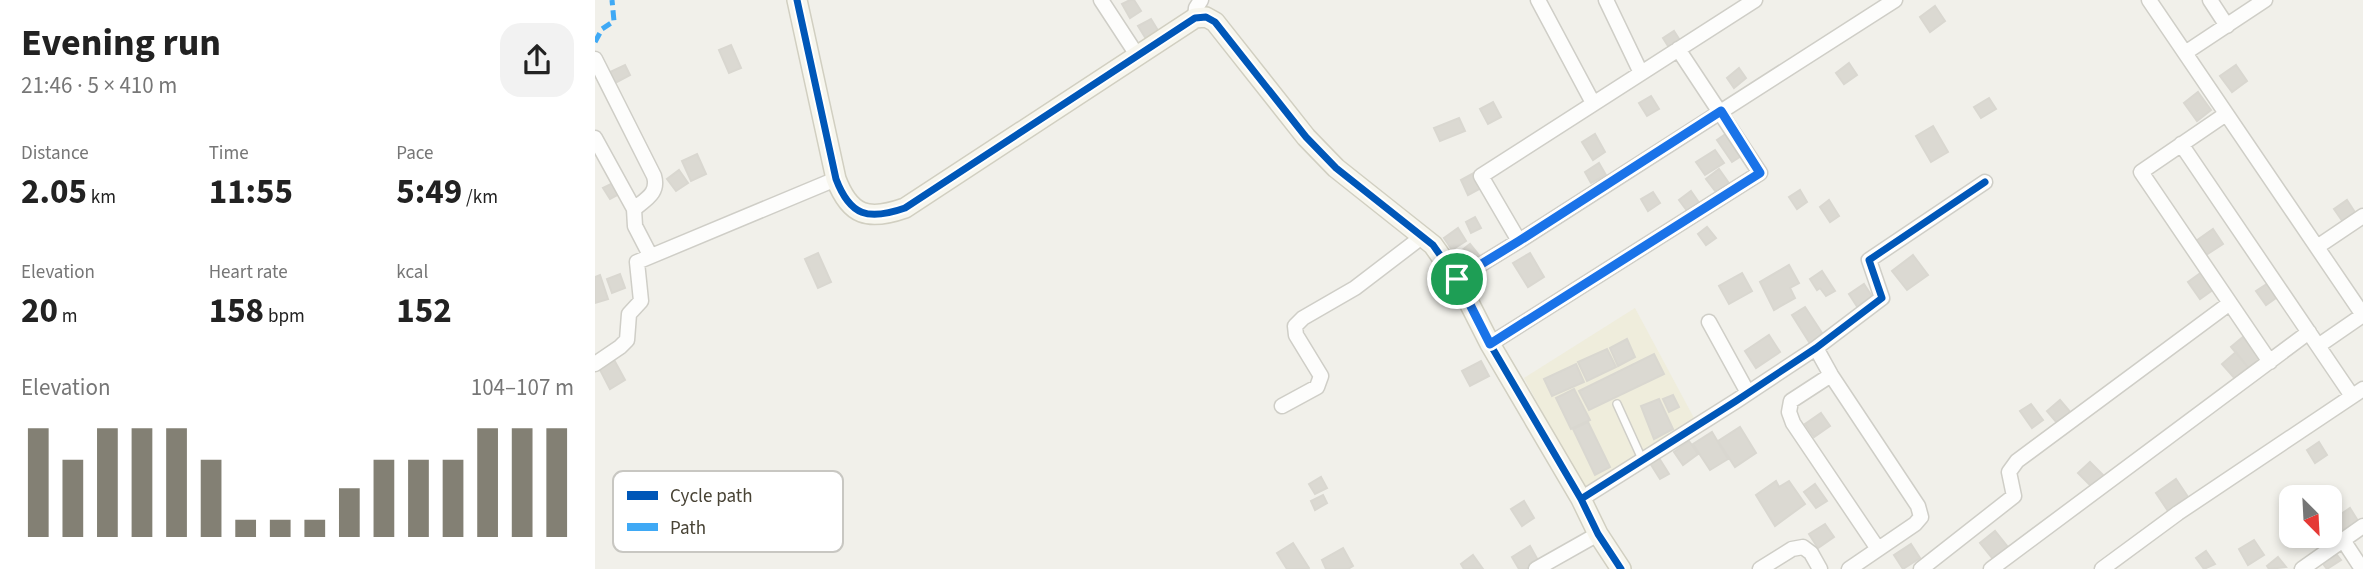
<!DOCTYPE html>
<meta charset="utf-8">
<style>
body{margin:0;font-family:"Source Sans 3",sans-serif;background:#f2f2f2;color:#222;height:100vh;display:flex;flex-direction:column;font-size:26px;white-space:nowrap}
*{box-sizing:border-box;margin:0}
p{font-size:23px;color:#767676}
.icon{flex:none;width:38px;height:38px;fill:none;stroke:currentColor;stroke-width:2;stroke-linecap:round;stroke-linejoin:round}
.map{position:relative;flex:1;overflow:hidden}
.details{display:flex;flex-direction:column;background:#fff;width:595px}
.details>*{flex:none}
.needle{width:46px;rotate:156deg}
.buttons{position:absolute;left:1684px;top:485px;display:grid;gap:14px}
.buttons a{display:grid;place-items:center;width:63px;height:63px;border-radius:14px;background:#fff;box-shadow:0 4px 10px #0003;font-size:35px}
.pin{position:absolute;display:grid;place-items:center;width:60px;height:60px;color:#fff;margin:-30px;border:4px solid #fff;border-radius:50%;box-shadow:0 2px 7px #0007}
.round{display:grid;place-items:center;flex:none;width:74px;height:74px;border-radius:21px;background:#f2f2f2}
.headline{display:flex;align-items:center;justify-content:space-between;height:119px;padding:0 21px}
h1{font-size:38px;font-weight:700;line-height:52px}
.figures{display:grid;grid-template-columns:repeat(3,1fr);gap:10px;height:119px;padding:7px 21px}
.figures div{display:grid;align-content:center}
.figures b{font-size:35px;font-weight:700}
.figures small{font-size:19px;font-weight:400}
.figures p{font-size:19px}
.chart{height:196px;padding:14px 21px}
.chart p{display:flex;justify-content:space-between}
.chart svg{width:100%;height:126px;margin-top:7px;stroke:#838074;stroke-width:6}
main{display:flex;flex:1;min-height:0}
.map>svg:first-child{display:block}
</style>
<main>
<section class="details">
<div class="headline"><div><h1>Evening run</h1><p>21:46 · 5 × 410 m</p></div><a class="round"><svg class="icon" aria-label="share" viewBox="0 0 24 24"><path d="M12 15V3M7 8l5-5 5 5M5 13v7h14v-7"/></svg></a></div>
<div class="figures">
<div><p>Distance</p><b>2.05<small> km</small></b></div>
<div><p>Time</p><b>11:55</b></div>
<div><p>Pace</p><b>5:49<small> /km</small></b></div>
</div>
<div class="figures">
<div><p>Elevation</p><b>20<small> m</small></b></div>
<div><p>Heart rate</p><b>158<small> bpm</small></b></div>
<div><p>kcal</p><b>152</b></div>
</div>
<div class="chart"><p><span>Elevation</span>104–107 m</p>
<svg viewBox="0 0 160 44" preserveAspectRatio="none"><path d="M5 44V6M15 44V17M25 44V6M35 44V6M45 44V6M55 44V17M65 44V38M75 44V38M85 44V38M95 44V27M105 44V17M115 44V17M125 44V17M135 44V6M145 44V6M155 44V6"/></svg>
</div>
</section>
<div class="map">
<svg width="1768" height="569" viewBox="0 0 1768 569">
<rect width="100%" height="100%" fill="#f1f0ea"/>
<path fill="#efeddc" d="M1040 308 1099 418 990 491 929 378Z"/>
<path fill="#dbd9d2" stroke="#d9d7d0" stroke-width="2" d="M535 0H539L546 11 535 18 527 4Z
M1340 6 1350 21 1335 32 1325 17Z
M556 19 564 32 551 39 543 26Z
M1079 31 1086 42 1075 49 1068 38Z
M136 45 146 68 134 73 124 50Z
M1254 63 1262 75 1249 84 1241 73Z
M30 65 35 75 18 84 13 73Z
M1641 65 1652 81 1637 92 1625 76Z
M1144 68 1151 78 1139 88 1132 78Z
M1603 92 1616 110 1602 121 1589 103Z
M1056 96 1064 109 1052 116 1044 103Z
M1394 98 1401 109 1386 118 1379 107Z
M898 102 906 117 893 124 885 109Z
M864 118 870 131 845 141 839 128Z
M1338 126 1353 152 1336 162 1321 136Z
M1135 131 1151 153 1137 162 1122 140Z
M1000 134 1010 152 998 160 987 142Z
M1120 150 1129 163 1110 175 1101 162Z
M102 154 111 174 96 181 87 161Z
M1004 163 1011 175 996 183 990 172Z
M1124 169 1136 186 1124 196 1111 179Z
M84 170 93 183 81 191 72 179Z
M879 173 886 188 873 195 866 180Z
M20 182 26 193 15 199 8 188Z
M1205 190 1212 202 1202 209 1194 197Z
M1096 191 1107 207 1095 215 1084 200Z
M1058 192 1065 203 1053 211 1046 199Z
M1234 200 1244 216 1235 222 1225 207Z
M1752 200 1763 217 1750 225 1739 209Z
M880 217 886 228 876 233 871 222Z
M1112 227 1121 238 1111 245 1103 234Z
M863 228 871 241 857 250 849 238Z
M1618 229 1628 244 1611 255 1601 241Z
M875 244 884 255 866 269 857 258Z
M223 253 236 282 223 288 210 259Z
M935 253 949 277 933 287 918 263Z
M1318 255 1333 275 1312 290 1297 271Z
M1194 265 1204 283 1195 288 1200 298 1179 310 1165 282Z
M1227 271 1240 291 1231 296 1225 288 1222 290 1215 279Z
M1607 272 1619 289 1605 299 1593 282Z
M1147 273 1157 291 1134 304 1124 286Z
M25 274 30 288 17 293 12 279Z
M5 275 13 299 0 303V277Z
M1269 284 1280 301 1265 311 1254 294Z
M1672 284 1681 298 1671 305 1661 291Z
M1210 307 1229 336 1216 345 1197 315Z
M1174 335 1185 352 1161 368 1150 351Z
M1648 337 1668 361 1656 371 1636 347Z
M1032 339 1040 357 1023 366 1015 348Z
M1012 349 1021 367 992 381 983 362Z
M1641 352 1656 371 1643 382 1627 364Z
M1059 354 1069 374 994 410 984 391Z
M18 358 30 380 15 389 3 366Z
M886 361 894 376 875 386 867 371Z
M981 364 989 382 957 396 949 379Z
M979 389 995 420 976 429 961 398Z
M1078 395 1084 407 1074 412 1068 399Z
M1064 399 1078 429 1059 439 1046 406Z
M1465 400 1476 413 1463 424 1452 411Z
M1436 404 1448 420 1437 428 1425 411Z
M1226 413 1235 426 1219 437 1210 424Z
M993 422 1015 467 1000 475 978 429Z
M1145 427 1161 453 1140 467 1123 441Z
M1117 432 1133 459 1115 470 1098 444Z
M1094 441 1103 454 1088 465 1079 452Z
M1724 442 1732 455 1720 463 1712 450Z
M1064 458 1074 474 1065 479 1055 463Z
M1495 462 1512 479 1500 490 1483 473Z
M726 477 732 488 720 494 714 484Z
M1581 479 1593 497 1573 511 1561 493Z
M1181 481 1184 487 1194 481 1210 504 1180 526 1161 495Z
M1220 484 1232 501 1221 508 1209 492Z
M728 495 732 503 720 510 716 501Z
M929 501 939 518 927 526 916 509Z
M1755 508 1763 521 1748 530 1740 518Z
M1230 524 1239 537 1223 548 1214 534Z
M1400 531 1417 552 1402 564 1385 543Z
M1659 540 1669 555 1653 565 1644 549Z
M698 543 714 568 713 569H692L682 553Z
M1316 544 1325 558 1308 569 1299 555Z
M935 546 944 562 931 569H924L917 557Z
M748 548 758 566 753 569H731L727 560Z
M1738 550 1746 560 1732 569 1725 560Z
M1611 551 1620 564 1609 569 1601 558Z
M878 555 888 569H869L866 564Z
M1683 557 1691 567 1674 569 1672 566Z"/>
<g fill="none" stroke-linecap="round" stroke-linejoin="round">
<g stroke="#cfcec7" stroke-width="10">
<path id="lane" d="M1022 404 1047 459"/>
</g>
<g stroke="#cfcec7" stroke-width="17">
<path id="street" d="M506 0 542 55
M943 0 998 103
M1011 0 1046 73
M1554 0 1768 315
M1615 0 1632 26
M600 18 601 8 606 0
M1590 53 1670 0
M0 59 59 176C64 193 51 199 39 209L0 138
M1631 114 1546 172 1675 362
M1586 144 1757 396
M39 209 40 226 55 255
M924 241 886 176 1160 0
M1722 247 1768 216
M862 279 924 241 1300 0
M1114 322 1153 393
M895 344 1165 173 1083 49
M1723 346 1768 315
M1221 348 1236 375 1323 506 1326 517 1320 524 1254 569
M0 364 25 347 32 340 34 314 46 301 42 262 241 179
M1236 375 1196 401 1194 412 1198 423 1283 549
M687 406 722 387 726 376 701 335 700 326 708 318 760 288 828 236
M986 499 1141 401 1221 348 1287 298 1274 260 1390 182
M1748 540 1767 569
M941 569 1003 534
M1165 569 1197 549 1208 547 1216 553 1225 569
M1326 569 1419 496 1414 472 1422 461 1635 303
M1396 569 1714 332
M1507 569 1583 513 1768 389
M1707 569 1768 526"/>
</g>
<g stroke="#d1cfc1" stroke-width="22">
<path id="secondary" d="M202 0 241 179C255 216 273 221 310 208L600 18 611 17 620 22 711 137 741 168 838 245 862 279 895 344 986 499 1003 534 1026 569"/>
</g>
<use href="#lane" stroke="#fdfdfc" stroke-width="7"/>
<use href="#street" stroke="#fdfdfc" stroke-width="14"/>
<use href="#secondary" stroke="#f7f6ee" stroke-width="19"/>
<path stroke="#3fa9f5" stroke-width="5" stroke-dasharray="10 5" stroke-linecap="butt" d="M0 42 7 29 19 21 17 0"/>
<g stroke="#fff" stroke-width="11">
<path id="cycleway" d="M202 0 241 179C255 216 273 221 310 208L600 18 611 17 620 22 711 137 741 168 838 245 862 279 895 344 986 499 1003 534 1026 569
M986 499 1141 401 1221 348 1287 298 1274 260 1390 182"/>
</g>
<use href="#cycleway" stroke="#0057b8" stroke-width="7"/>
</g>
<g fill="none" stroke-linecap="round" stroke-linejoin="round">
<g stroke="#fff" stroke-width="14">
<path id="route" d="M1126 111 1165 173 895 344 862 279 924 241Z"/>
</g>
<use href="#route" stroke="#1a73e8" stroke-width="9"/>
</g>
<rect x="18" y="471" width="230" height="81" rx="10" fill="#fff" stroke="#c8c7c2" stroke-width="2"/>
<rect x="32" y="491" width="31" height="9" fill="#0057b8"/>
<rect x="32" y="523" width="31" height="8" fill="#3fa9f5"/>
<g font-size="19" fill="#484335">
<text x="75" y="502">Cycle path</text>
<text x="75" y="534">Path</text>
</g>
</svg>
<div class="buttons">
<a><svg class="needle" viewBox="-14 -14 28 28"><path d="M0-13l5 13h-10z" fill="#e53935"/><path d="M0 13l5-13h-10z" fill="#767676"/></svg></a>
</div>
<div class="pin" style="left:862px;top:279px;background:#1e9e55"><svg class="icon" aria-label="arrive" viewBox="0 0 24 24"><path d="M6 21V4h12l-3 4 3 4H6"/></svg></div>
</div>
</main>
